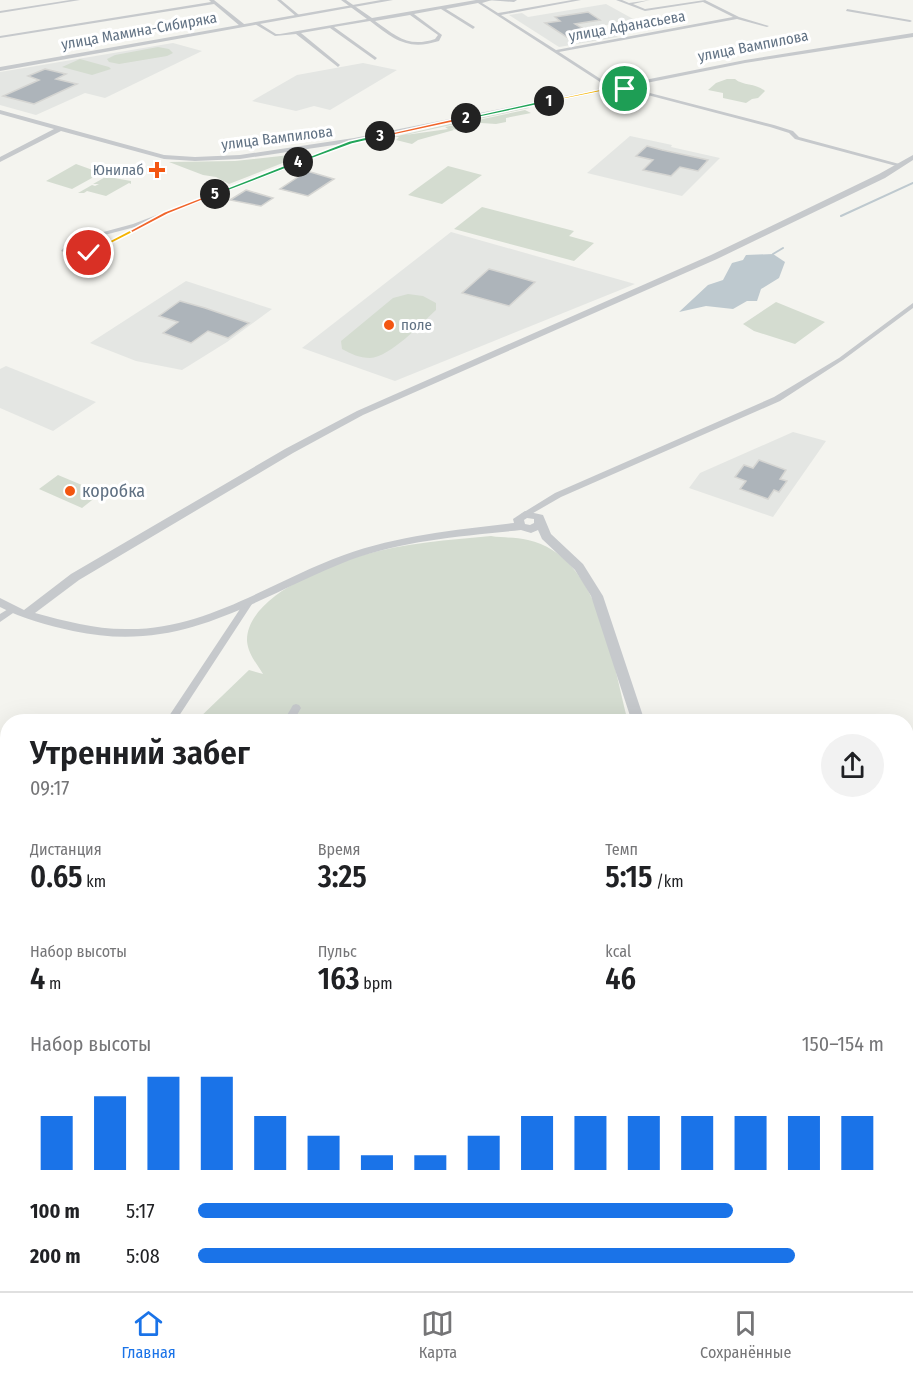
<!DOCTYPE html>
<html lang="ru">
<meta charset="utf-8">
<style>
body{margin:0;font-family:"Fira Sans Condensed",sans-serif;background:#f2f2f2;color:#202124;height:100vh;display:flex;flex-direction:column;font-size:22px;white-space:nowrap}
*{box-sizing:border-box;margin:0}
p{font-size:20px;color:#757577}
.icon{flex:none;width:33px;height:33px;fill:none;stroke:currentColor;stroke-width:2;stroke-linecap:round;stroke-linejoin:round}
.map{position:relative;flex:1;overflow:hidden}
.drawer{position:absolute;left:0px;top:714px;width:914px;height:578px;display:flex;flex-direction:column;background:#fff;border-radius:24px 24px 0 0;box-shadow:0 6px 24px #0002}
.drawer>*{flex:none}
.pin{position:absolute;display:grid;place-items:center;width:51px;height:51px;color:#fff;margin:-26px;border:3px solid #fff;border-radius:50%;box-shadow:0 2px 6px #0007}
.km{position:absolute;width:30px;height:30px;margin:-15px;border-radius:50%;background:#222;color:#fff;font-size:16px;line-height:30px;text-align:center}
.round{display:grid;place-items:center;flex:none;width:63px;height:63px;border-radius:32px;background:#f2f2f2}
.summary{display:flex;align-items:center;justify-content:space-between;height:102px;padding:0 30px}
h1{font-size:33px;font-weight:600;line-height:45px}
.stats{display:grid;grid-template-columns:repeat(3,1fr);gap:9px;height:102px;padding:6px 30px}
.stats div{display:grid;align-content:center}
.stats b{font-size:30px;font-weight:600}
.stats small{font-size:16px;font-weight:400}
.stats p{font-size:16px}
.chart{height:168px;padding:12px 30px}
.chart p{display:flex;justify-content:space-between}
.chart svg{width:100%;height:108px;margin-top:6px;stroke:#1a73e8;stroke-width:6}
ul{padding:0 30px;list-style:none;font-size:20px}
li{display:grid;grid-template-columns:96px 72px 1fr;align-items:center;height:45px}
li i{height:15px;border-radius:8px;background:#1a73e8}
.dock{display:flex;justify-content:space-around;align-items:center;height:84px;border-top:2px solid #e0e0e0;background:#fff;font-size:16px;color:#757577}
.dock a{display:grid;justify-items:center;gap:3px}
.dock .current{color:#1a73e8}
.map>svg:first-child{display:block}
</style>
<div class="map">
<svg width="913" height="1291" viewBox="0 0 913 1291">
<rect width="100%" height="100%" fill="#f4f4ef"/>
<path fill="#e4e6e3" d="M606 4 635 20 601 26 618 37 559 47 509 15 522 13 528 17Z
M173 43 202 51 105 98 85 93 36 115 0 105V72Z
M363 63 397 70 330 110 314 106 296 111 252 101 297 75Z
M630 136 672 145 671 147 720 158 682 196 587 173Z
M451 232 635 284 395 381 302 348Z
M186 281 272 309 227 342 182 370 136 361 90 343Z
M6 366 96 402 53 431 0 408V369Z
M793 432 826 441 773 517 689 488 700 473Z
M910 1215 913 1216V1291H878L881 1284H906V1225Z"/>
<path fill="#d4dcd0" d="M158 47 169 49 173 53 167 56 119 64 109 62 107 59 115 55Z
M80 59 109 67 111 69 92 75 62 67Z
M727 79H735C743 86 756 83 765 91L758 98 752 99 746 103 723 98V93L708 90 716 83Z
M528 106 529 108 405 135 448 129 445 127 525 110 531 113 506 118V122L496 124 481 123 456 130 451 128 454 130 418 140 412 144 396 140 399 137H393Z
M308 153 229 184 216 177 203 175 169 162 235 161Z
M76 164 101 173 72 189 46 181Z
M448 166 482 175 442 204 408 195Z
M109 175 114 178 131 181V184L129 183 106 196 87 191 84 193H78L92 185 95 186 99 184H93Z
M482 207 574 231 569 236 594 243 574 261 454 229Z
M408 294 423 296 436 303V310C421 324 390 357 370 358 360 358 351 354 342 349L341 341 393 298Z
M776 302 825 322 795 344 754 331 743 324Z
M58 475 101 493 82 508 39 489Z
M491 536C503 538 516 537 528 540 600 556 612 662 628 721L195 722 249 670 263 674C257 664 248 654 247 641 246 597 327 565 363 555 404 543 449 540 491 536Z
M7 792 8 1284H271L270 1291H0V798Z
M563 1284H748L758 1291H569Z"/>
<path fill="#bec9cf" d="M773 254 785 262 779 278 761 289 757 301H747L733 309 706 306 679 312 708 285 723 280 732 263 743 260 746 255Z"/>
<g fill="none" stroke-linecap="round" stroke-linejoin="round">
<path stroke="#bec9cf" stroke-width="2" d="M841 216 913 183
M773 254 783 248"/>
</g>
<path fill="#adb4ba" stroke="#d5d5d2" stroke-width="1.5" d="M588 12 600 20 575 24 587 31 579 33 584 36 568 38 545 23 560 21 555 17Z
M45 69 66 74 56 79 77 84 34 104 3 96 39 80 28 76Z
M647 146 662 150 708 160 698 171 680 167 671 176 643 170 653 160 636 156Z
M307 171 334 179 308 196 280 189Z
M246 190 273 198 261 206 230 200Z
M489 269 500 272 535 282 509 306 462 293Z
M180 301 205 308 249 323 228 338 208 331 191 343 163 333 178 322 159 316Z
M759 460 786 470 780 479 787 481 779 492 774 490 768 499 740 489 746 481 735 477 744 465 753 468Z"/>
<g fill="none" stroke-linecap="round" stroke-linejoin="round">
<path fill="#c6c9cc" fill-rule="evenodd" d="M70 0H80L0 13V11Z
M209 0H214L244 24V26H240L214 4 0 38V36L211 2Z
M277 0H281L299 15V17H297Z
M341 0H346L372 18 476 0H492L482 3 498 13 572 0H581L501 15 556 50 733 17 703 2 645 11 616 0H622L629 3 650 0 633 4 645 9 705 0 739 17 769 26 767 27 737 19 559 52 613 87V89H611L478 3 446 9 475 27 473 29 441 9 414 14 442 35 439 41C407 51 394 39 370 21L334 27 377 58 375 60 330 28 301 33 340 65 338 67 296 34 275 36 253 23 257 22 276 34H280L367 19ZM410 15 438 35 435 39C408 48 396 36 375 21Z
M847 9 910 20 912 21 910 22 846 11Z
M619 85 774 125 793 131 799 137 903 165 900 167 795 139 789 133 770 127 617 87V86Z
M349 142 354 143 166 215 91 254 78 257 61 251 70 241 133 224ZM135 227 87 252 78 253 68 250 74 243Z
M913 303V308L843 360 780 401 561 497 528 516H522L521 514 555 493 774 397 839 358Z
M249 599 253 602 252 604 175 722H165L246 600Z
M13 606 16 607 17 609 16 611 0 622V614Z
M296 704 299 705 301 708 293 722H283L293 705Z
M8 948V969L4 978 0 979V959L4 949Z
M8 1260V1284H10L8 1291H0V1271L3 1262Z
M124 1284H138L136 1291H122Z
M413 1284H427L426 1291H412Z
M785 1284C795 1284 808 1281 812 1291 802 1291 789 1291 785 1284Z
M859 1284H878C874 1291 864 1291 854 1291L856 1286Z"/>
<path fill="#c6c9cc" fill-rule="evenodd" d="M381 0H393L0 71V67Z
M487 0H517L514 2Z
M913 33V37L745 63 354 142 240 159 195 161 164 159 61 131 0 162V157L54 129 0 114V110L164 155 195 157 240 155 354 138 745 60Z
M913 155V160L885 178 717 259 363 415 293 453 79 580 35 613C65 621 94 629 125 629 205 631 272 581 344 555 399 535 457 530 514 523L513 519 525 511 543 515 551 534 583 564 603 596 645 722H632L591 596 575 570 542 539 538 530 531 533 521 530C464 536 404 540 350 560 253 598 185 655 73 631 47 625 23 619 0 607V598L24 610 71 574 285 449 357 411 711 255 879 174ZM527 518 534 519V523L530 525 525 524 524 520Z
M906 1192 913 1195V1215L906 1212Z"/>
</g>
<path fill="#f5b400" stroke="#fff" stroke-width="1.5" d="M620 85 627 89 625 91 619 88 549 102 546 101Z"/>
<path fill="#22a559" stroke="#fff" stroke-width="1.5" d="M549 99 551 102 466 120 464 118Z"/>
<path fill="#f0652b" stroke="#fff" stroke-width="1.5" d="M466 116 468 119 380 138 377 136Z"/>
<path fill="#22a559" stroke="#fff" stroke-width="1.5" d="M380 134 382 137 352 144 300 163 295 162 349 141Z"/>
<path fill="#22a559" stroke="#fff" stroke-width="1.5" d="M298 160 300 163 217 195 212 194Z"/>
<path fill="#f0652b" stroke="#fff" stroke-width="1.5" d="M213 193 218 194 168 214 132 233 127 232 164 212Z"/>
<path fill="#f5b400" stroke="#fff" stroke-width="1.5" d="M130 230 132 233 91 254 86 253Z"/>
<g fill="#f35611" stroke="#fff" stroke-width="2">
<path d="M154 161h6v6h6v6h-6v6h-6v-6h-6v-6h6z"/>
<circle cx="389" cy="325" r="6"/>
<circle cx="70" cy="491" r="6"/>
</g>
<g text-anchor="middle" stroke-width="6" stroke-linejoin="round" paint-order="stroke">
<g font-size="15" fill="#607183" stroke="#fff">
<text transform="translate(627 26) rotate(-10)" y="5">улица Афанасьева</text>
<text transform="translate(139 31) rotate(-10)" y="5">улица Мамина-Сибиряка</text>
<text transform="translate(753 46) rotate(-11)" y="5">улица Вампилова</text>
<text transform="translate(277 138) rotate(-7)" y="5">улица Вампилова</text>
</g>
<g font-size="15" fill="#607183" stroke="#fff" text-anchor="end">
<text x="144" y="175">Юнилаб</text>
<text x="401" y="330" text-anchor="start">поле</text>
</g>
<g font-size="18" fill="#607183" stroke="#fff" text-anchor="start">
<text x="82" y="497">коробка</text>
</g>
</g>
</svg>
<div class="pin" style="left:625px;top:89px;background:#1e9e55"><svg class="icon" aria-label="arrive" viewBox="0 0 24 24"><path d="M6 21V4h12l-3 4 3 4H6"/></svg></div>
<div class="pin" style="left:89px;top:253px;background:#d93025"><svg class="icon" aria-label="check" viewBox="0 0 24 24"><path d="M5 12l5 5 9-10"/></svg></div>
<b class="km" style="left:549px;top:101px">1</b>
<b class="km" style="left:466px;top:118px">2</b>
<b class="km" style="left:380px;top:136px">3</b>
<b class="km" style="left:298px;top:162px">4</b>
<b class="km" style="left:215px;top:194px">5</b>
<section class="drawer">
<div class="summary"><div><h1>Утренний забег</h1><p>09:17</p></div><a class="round"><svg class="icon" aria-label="share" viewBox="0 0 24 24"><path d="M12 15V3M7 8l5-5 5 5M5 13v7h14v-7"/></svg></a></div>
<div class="stats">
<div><p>Дистанция</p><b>0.65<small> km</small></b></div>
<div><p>Время</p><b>3:25</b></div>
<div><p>Темп</p><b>5:15<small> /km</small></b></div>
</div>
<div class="stats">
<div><p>Набор высоты</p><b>4<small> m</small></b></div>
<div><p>Пульс</p><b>163<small> bpm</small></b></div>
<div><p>kcal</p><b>46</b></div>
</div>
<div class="chart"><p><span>Набор высоты</span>150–154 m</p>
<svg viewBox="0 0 160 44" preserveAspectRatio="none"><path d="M5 44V22M15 44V14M25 44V6M35 44V6M45 44V22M55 44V30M65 44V38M75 44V38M85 44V30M95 44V22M105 44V22M115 44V22M125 44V22M135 44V22M145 44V22M155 44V22"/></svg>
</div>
<ul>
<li><b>100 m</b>5:17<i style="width:78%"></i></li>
<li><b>200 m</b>5:08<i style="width:87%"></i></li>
</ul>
</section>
</div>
<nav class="dock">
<a class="current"><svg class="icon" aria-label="home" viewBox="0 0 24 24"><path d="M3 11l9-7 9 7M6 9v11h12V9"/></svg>Главная</a>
<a><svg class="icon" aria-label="map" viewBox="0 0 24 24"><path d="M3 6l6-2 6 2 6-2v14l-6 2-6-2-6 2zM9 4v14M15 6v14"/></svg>Карта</a>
<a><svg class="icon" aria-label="saved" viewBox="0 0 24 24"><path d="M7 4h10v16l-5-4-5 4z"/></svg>Сохранённые</a>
</nav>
